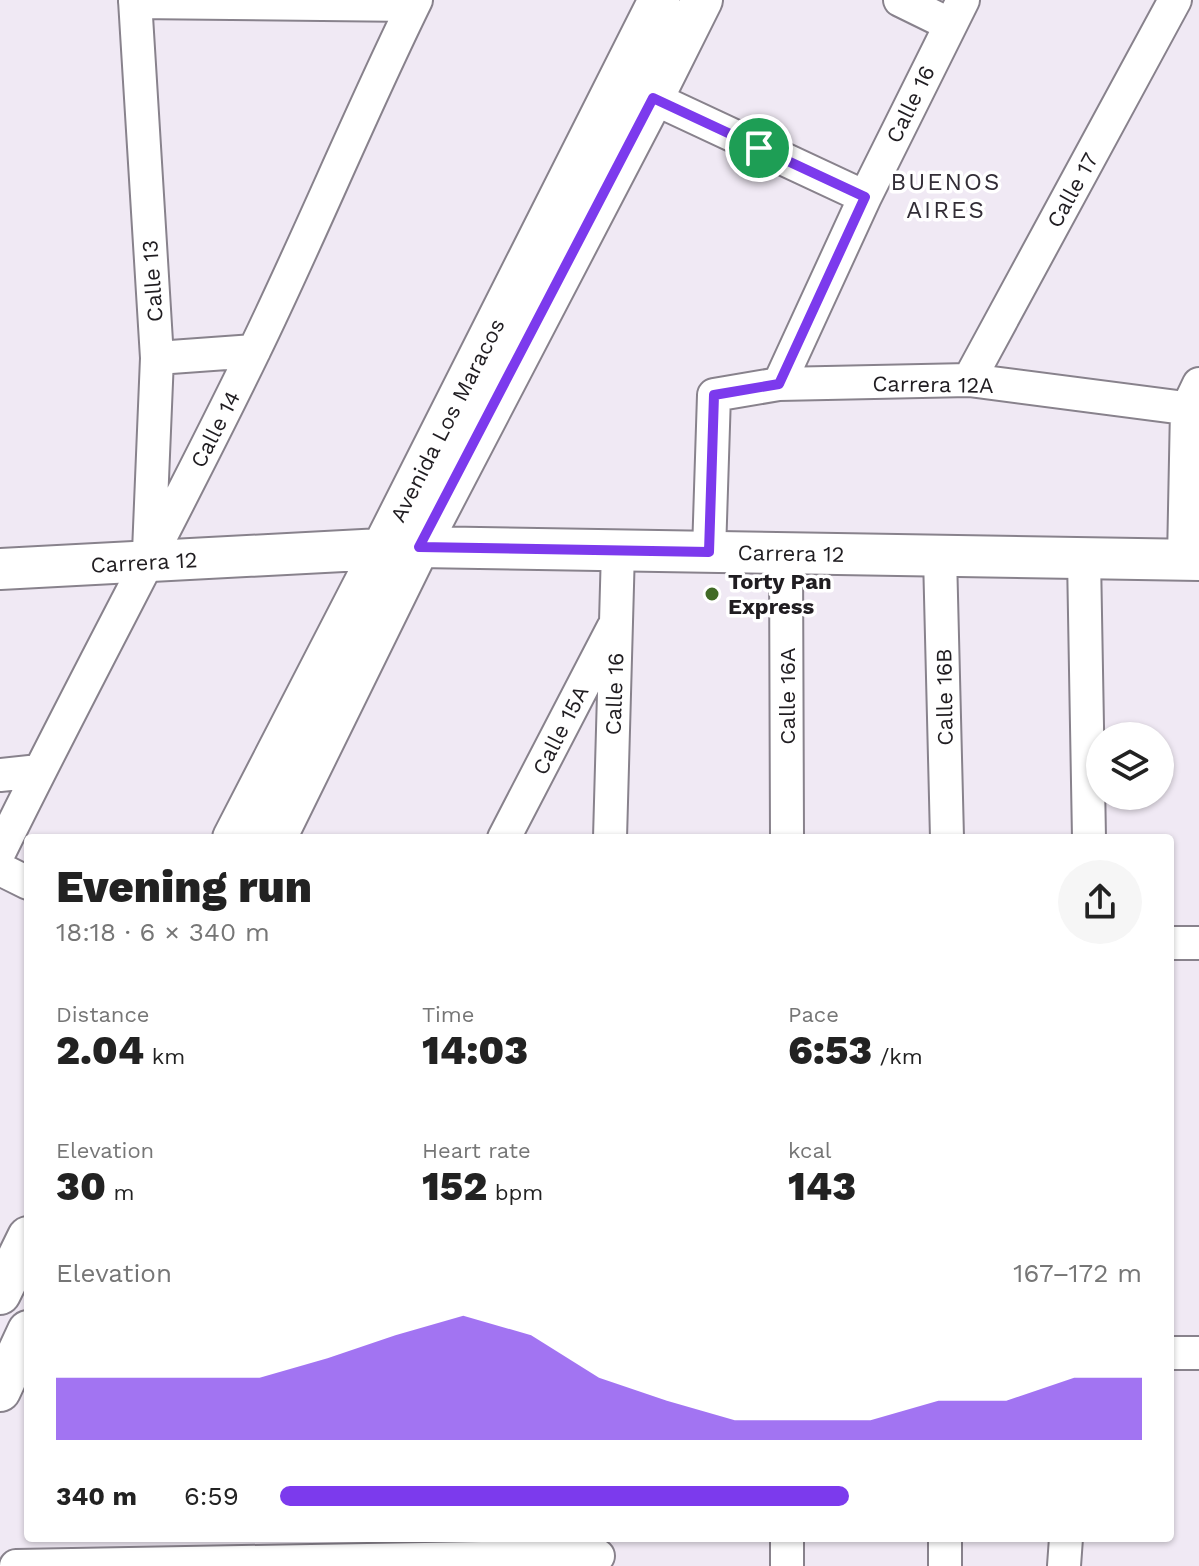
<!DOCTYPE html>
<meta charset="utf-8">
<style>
body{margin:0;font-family:"Work Sans",sans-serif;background:#f6f6f6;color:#222;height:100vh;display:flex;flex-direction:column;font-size:30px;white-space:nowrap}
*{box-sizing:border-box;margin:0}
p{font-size:26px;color:#767676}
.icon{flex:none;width:44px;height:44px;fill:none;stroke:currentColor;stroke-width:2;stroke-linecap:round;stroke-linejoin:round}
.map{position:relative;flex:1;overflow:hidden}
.panel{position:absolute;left:24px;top:834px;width:1150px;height:708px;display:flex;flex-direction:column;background:#fff;border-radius:8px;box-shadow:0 2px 6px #0004}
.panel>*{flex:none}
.buttons{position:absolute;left:1086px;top:722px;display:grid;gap:16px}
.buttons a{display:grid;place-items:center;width:88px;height:88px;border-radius:50%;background:#fff;box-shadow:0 2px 6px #0004;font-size:40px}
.pin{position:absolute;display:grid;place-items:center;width:68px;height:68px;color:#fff;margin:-34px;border:4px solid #fff;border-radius:50%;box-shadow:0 2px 8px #0007}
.round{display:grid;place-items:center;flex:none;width:84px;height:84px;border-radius:42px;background:#f6f6f6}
.overview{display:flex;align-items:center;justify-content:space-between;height:136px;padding:0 32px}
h1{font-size:44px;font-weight:800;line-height:60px}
.stats{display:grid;grid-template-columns:repeat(3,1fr);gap:12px;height:136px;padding:8px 32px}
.stats div{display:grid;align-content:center}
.stats b{font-size:40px;font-weight:800}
.stats small{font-size:22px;font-weight:400}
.stats p{font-size:22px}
.chart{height:224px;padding:16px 32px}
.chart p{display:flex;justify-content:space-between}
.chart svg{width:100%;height:144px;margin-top:8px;fill:#7c3aed;opacity:.7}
ul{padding:0 32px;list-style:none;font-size:26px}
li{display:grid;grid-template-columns:128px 96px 1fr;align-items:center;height:60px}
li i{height:20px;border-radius:10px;background:#7c3aed}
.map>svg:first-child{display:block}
</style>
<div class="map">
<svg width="1199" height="1566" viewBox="0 0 1199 1566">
<rect width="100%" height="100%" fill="#f0e9f4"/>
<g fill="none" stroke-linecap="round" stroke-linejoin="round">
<g stroke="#88828c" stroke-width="36">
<path id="minor" d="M135 0 157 358 149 552
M900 0 949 24
M135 2 413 5
M653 98 865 197
M157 358 254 351
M969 380 1175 0
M779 384 865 197 963 0
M709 552 714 395 779 384 969 380 1199 410
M786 553 787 838
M940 556 947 838
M1084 558 1089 838
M1184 559 1187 409 1199 384
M0 775 39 771
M504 838 613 628
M610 838 618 550
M0 851C82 684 172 520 253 353 310 236 359 116 416 0
M0 869 28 883
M1170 943H1199
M1170 1353H1199
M787 1538V1566
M16 1566 598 1556
M945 1566V1538
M1064 1566 1066 1538"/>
</g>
<g stroke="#88828c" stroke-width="44">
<path id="tertiary" d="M0 569 419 547 1199 560
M233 838 382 549 659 0
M276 838 419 547 653 98 702 0
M0 1294 28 1237
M0 1391 28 1331"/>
</g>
<use href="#minor" stroke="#fff" stroke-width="32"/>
<use href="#tertiary" stroke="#fff" stroke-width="40"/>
</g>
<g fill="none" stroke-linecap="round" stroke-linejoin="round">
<g stroke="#fff" stroke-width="16">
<path id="route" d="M653 98 865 197 779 384 714 395 709 552 419 547Z"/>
</g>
<use href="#route" stroke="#7c3aed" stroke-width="10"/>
</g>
<circle fill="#416a26" stroke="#fff" stroke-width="3" cx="712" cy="594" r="8"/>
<g text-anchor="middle" stroke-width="7" stroke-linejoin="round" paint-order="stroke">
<g font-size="22" fill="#201d21" stroke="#fff">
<text transform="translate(910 104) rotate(-64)" y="8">Calle 16</text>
<text transform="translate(1072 190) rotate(-61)" y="8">Calle 17</text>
<text transform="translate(152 281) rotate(-94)" y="8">Calle 13</text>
<text transform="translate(933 384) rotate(1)" y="8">Carrera 12A</text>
<text transform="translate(447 420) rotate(-63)" y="8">Avenida Los Maracos</text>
<text transform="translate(215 429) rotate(-63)" y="8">Calle 14</text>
<text transform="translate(791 553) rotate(1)" y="8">Carrera 12</text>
<text transform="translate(144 562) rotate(-3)" y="8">Carrera 12</text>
<text transform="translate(614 694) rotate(-88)" y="8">Calle 16</text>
<text transform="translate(787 696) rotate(-90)" y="8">Calle 16A</text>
<text transform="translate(944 697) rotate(-91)" y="8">Calle 16B</text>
<text transform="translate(560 730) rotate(-63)" y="8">Calle 15A</text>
</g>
<g font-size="22" font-weight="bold" fill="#201d21" stroke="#fff" text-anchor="start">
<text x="728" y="589">Torty Pan<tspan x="728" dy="25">Express</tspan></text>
</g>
<g font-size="24" letter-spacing="2" fill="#322d36" stroke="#fff">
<text x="946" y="190">BUENOS<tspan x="946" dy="28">AIRES</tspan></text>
</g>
</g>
</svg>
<div class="buttons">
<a><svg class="icon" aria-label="layers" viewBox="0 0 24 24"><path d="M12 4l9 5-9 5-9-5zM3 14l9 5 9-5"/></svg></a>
</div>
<div class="pin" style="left:759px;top:148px;background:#1e9e55"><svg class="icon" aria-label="arrive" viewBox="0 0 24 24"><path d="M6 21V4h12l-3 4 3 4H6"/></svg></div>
<section class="panel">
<div class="overview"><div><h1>Evening run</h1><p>18:18 · 6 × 340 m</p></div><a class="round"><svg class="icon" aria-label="share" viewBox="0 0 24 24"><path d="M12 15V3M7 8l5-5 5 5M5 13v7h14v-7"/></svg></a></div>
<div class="stats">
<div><p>Distance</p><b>2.04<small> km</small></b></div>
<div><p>Time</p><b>14:03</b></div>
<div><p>Pace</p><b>6:53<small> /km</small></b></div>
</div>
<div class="stats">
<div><p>Elevation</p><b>30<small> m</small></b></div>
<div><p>Heart rate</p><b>152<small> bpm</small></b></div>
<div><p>kcal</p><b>143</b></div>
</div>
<div class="chart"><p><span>Elevation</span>167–172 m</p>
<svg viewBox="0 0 160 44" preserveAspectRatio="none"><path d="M0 44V25L10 25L20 25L30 25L40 19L50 12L60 6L70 12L80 25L90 32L100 38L110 38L120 38L130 32L140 32L150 25L160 25V44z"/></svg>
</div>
<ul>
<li><b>340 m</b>6:59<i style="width:66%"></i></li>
</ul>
</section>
</div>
